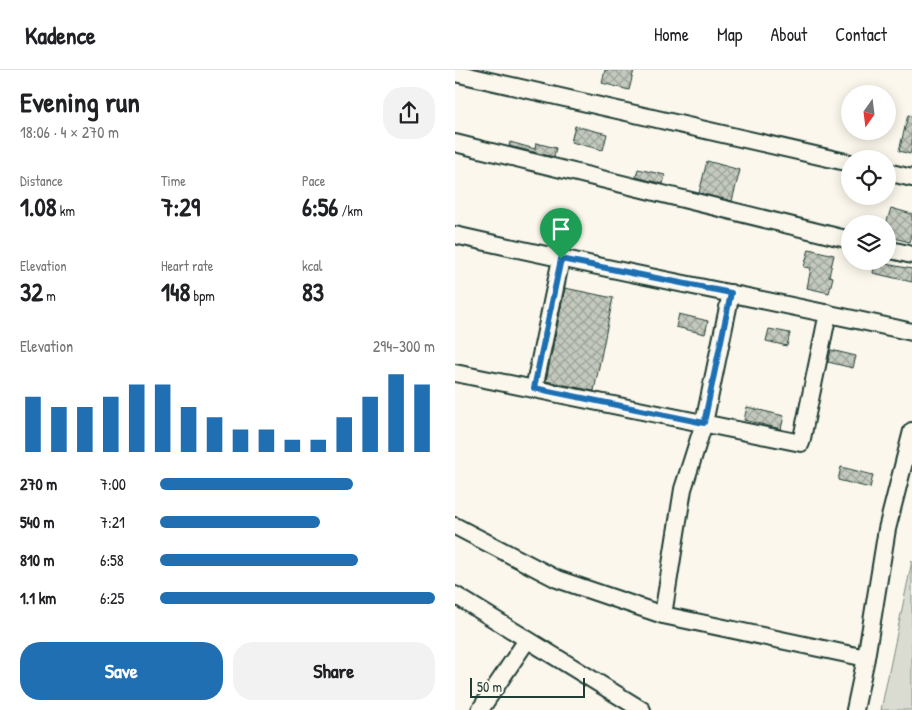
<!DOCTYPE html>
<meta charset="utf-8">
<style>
body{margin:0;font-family:"Patrick Hand",sans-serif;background:#f2f2f2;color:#202124;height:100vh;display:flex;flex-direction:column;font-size:19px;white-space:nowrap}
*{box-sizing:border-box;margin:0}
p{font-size:16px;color:#757577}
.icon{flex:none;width:28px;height:28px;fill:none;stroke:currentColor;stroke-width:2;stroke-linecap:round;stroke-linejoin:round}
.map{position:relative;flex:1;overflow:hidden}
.panel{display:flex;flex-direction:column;background:#fff;width:455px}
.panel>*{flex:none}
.needle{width:32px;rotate:194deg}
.controls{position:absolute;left:386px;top:15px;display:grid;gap:10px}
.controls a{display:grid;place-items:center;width:55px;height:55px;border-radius:50%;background:#fff;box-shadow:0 2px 12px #0003;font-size:25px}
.scale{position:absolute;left:15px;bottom:12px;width:115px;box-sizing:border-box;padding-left:5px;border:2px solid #1f3d34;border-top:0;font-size:14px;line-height:18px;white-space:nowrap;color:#1f3d34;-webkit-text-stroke:4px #fbf7ec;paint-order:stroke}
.pin{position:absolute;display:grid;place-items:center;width:42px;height:42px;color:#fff;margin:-51px -21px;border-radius:50% 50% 50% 0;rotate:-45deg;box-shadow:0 0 5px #0007}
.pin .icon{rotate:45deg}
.round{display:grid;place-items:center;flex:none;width:52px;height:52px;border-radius:20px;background:#f2f2f2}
.summary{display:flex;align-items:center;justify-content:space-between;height:85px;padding:0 20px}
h1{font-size:28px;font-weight:700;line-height:38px}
.metrics{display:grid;grid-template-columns:repeat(3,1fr);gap:8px;height:85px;padding:5px 20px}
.metrics div{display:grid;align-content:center}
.metrics b{font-size:25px;font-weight:700}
.metrics small{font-size:14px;font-weight:400}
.metrics p{font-size:14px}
.chart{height:140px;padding:10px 20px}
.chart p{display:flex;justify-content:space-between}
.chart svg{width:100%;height:90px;margin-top:5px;stroke:#1f6fb2;stroke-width:6}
.action{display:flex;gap:10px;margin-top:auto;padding:10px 20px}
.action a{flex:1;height:58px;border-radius:20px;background:#1f6fb2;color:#fff;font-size:20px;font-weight:700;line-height:58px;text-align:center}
.action a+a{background:#f2f2f2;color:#202124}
ul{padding:0 20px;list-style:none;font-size:16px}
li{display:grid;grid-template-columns:80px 60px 1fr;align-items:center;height:38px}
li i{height:12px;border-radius:6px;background:#1f6fb2}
header{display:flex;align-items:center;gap:30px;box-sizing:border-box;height:70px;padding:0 25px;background:#fff;border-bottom:1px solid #e0e0e0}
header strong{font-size:24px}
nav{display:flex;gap:28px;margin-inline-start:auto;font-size:18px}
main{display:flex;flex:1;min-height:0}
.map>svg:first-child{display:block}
</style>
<header>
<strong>Kadence</strong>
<nav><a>Home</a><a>Map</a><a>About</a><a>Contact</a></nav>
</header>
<main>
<section class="panel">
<div class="summary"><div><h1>Evening run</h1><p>18:06 · 4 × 270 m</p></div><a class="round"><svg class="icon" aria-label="share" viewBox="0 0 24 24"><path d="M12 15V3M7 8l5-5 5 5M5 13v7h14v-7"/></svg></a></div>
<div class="metrics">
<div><p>Distance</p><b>1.08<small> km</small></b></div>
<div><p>Time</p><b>7:29</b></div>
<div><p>Pace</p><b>6:56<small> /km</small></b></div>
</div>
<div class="metrics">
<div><p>Elevation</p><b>32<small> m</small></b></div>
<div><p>Heart rate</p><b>148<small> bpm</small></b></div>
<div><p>kcal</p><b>83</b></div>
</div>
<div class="chart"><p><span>Elevation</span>294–300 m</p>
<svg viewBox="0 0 160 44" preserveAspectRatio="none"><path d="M5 44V17M15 44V22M25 44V22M35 44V17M45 44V11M55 44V11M65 44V22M75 44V27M85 44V33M95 44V33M105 44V38M115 44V38M125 44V27M135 44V17M145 44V6M155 44V11"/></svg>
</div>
<ul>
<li><b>270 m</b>7:00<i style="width:70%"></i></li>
<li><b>540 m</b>7:21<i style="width:58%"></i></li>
<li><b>810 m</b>6:58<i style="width:72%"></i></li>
<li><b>1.1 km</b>6:25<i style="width:100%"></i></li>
</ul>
<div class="action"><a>Save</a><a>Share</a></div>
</section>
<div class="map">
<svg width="457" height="640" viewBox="0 0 457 640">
<defs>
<pattern id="building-cross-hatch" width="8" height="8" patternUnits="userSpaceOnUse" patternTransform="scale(1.25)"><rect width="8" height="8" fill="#c4c9be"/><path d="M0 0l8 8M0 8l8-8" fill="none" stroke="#9fa49b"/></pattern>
</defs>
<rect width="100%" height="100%" fill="#fbf7ec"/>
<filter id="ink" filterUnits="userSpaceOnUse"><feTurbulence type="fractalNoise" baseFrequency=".02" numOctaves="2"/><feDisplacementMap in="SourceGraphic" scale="10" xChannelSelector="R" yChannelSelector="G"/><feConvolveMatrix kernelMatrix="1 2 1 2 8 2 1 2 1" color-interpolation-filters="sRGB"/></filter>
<g filter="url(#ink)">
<path fill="#dbdcd1" stroke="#7d8c82" d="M457 491V640H426Z"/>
<path fill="url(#building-cross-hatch)" stroke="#1f3d34" d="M150 0H179L174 20 147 13Z
M453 45 457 46V77L455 84 444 81Z
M120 56 152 64 148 80 116 72Z
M55 72 80 79 81 73 101 78 99 87 54 76Z
M252 91 285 100 277 131 244 123Z
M183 99 210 105 208 114 181 107Z
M436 138 457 144V162L454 172 432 166V151Z
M354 179 379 185 374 206 378 207 374 223 352 218 356 198 349 197Z
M420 192 457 199V212L418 203Z
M110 218 158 228 139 321 91 311Z
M224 244 253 251 250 264 221 257Z
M314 259 335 263 332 276 311 271Z
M376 280 401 286 398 298 373 292Z
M292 337 329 346 326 359 289 350Z
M386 397 418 405 415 418 383 410Z"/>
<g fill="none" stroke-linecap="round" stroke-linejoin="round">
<g stroke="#1f3d34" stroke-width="20">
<path id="minor" d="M0 3 395 93
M0 73 395 170
M432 102 457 108
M0 165C152 200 305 228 457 262
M432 179 457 185
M0 303 346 373 373 243
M79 319 106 189
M0 456 102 509 208 545 411 588
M0 525 187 640
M208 545 228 419 249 353 276 223
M25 640 72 570
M400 640 411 588 432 459 457 361"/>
</g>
<use href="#minor" stroke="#fbf7ec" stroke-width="16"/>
</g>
</g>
<g fill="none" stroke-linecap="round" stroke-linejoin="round" filter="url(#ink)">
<g stroke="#fff" stroke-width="10">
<path id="route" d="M106 189 276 223 249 353 79 318Z"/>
</g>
<use href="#route" stroke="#1f6fb2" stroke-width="6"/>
</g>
</svg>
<div class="controls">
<a><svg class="needle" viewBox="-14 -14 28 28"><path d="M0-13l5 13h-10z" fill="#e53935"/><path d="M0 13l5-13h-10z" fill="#757577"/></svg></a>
<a><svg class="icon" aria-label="locate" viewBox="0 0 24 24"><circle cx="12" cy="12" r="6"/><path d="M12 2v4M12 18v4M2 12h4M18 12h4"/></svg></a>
<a><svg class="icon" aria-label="layers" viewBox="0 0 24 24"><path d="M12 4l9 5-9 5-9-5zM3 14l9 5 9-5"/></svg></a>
</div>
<div class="scale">50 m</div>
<div class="pin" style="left:106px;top:189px;background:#1e9e55"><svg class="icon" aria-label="arrive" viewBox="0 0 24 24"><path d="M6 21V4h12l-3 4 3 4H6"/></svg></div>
</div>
</main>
